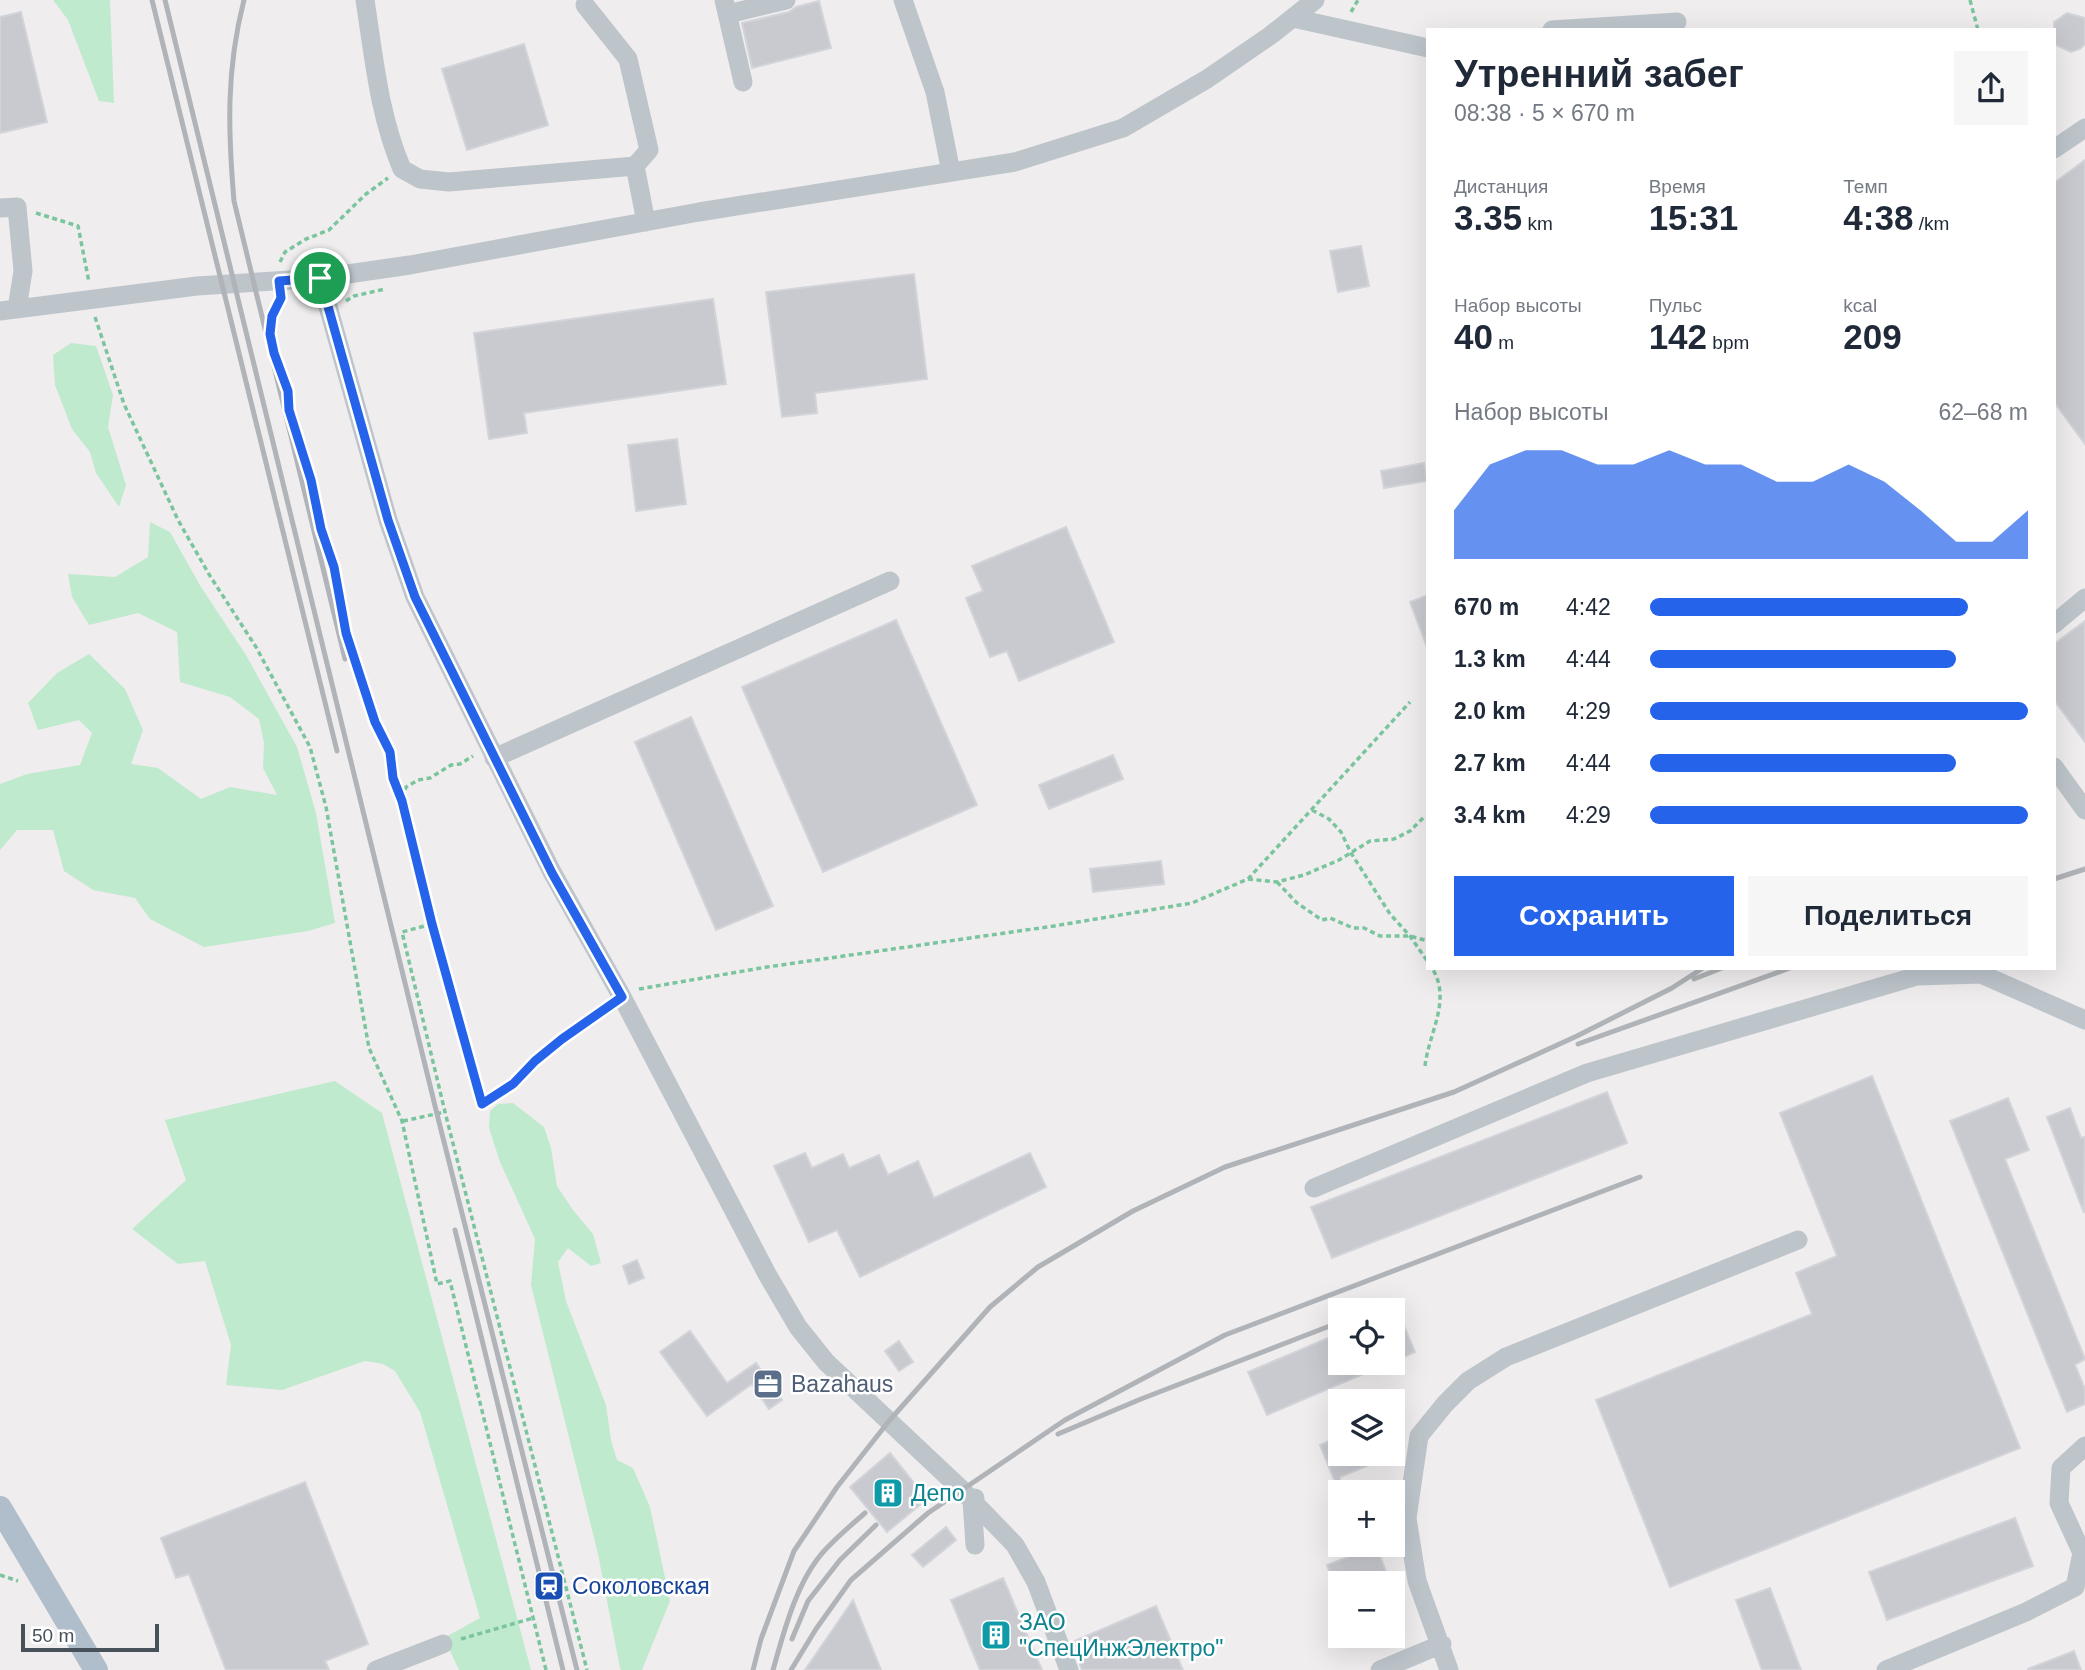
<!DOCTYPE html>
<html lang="ru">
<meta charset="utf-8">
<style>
body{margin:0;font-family:Helvetica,sans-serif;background:#f6f6f7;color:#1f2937;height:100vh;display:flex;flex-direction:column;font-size:26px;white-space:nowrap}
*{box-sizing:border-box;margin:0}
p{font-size:23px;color:#747a83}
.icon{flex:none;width:38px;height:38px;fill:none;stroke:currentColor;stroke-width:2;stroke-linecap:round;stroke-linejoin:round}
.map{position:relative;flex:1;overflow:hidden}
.drawer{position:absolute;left:1426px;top:28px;width:630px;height:942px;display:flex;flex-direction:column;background:#fff;border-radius:0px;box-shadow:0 7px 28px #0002}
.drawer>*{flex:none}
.controls{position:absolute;left:1328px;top:1298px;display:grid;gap:14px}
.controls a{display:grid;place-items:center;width:77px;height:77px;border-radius:0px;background:#fff;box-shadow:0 7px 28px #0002;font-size:35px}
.scale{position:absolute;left:21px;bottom:18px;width:138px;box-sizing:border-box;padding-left:7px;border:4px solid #475159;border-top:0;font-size:19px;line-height:24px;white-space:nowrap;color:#475159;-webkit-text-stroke:5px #fff;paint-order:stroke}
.pin{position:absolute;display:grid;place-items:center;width:60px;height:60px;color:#fff;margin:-30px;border:4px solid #fff;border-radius:50%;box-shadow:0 2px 7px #0007}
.round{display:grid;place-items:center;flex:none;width:74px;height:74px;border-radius:0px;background:#f6f6f7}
.summary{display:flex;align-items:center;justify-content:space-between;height:119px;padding:0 28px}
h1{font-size:38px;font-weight:700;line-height:52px}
.figures{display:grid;grid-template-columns:repeat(3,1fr);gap:10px;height:119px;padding:7px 28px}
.figures div{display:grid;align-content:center}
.figures b{font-size:35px;font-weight:700}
.figures small{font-size:19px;font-weight:400}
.figures p{font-size:19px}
.chart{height:196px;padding:14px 28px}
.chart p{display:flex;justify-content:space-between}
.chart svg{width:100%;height:126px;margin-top:7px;fill:#2563eb;opacity:.7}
.cta{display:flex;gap:14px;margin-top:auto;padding:14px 28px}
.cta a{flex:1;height:80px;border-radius:0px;background:#2563eb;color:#fff;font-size:28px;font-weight:700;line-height:80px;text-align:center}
.cta a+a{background:#f6f6f7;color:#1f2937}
ul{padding:0 28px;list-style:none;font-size:23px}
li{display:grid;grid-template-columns:112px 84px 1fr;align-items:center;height:52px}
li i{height:18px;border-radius:9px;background:#2563eb}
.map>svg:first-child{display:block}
</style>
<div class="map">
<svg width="2085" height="1670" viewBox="0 0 2085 1670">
<rect width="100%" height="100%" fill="#f0edee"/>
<path fill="#bfeace" d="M53 0H110L114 103 99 101 68 20Z
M71 343 96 346 113 395 108 427 126 485 119 507 96 473 90 452 72 429 55 385 53 355Z
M150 522 170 532 201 587 246 655 297 747 316 813 335 923 308 931 204 947 150 919 135 898 93 890 64 871 53 830H17L0 850V784L27 774 80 765 92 733 79 720 38 730 28 703 57 673 89 654 125 689 143 730 131 764 158 768 201 799 230 787 277 795 263 768 264 743 259 719 230 697 180 682 177 632 138 613 89 625 72 597 68 574 115 577 148 557Z
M335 1081 382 1113 531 1670H459L444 1638 480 1618 420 1412 395 1371 383 1364 365 1361 282 1390 226 1385 231 1345 205 1261 178 1264 132 1229 186 1180 165 1120Z
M513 1103 544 1127 551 1148 557 1186 573 1210 593 1234 601 1263 591 1266 568 1248 558 1262 566 1301 606 1405 611 1440 617 1460 633 1468 650 1507 670 1601 642 1670H621L620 1668 598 1554 531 1285 535 1239 500 1162 489 1128 490 1111 498 1104Z"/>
<path fill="#c8cad0" stroke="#d2d4d9" stroke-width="2" d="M819 1 831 48 752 68 742 23 789 12 796 7Z
M21 12 47 122 0 133V17Z
M2067 13 2085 18V44L2080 49 2071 52 2054 44V22Z
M524 44 548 125 467 150 442 69Z
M2085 160V444L2054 402V183Z
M1361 246 1369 286 1338 292 1330 251Z
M914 274 927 379 815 393 817 413 782 417 766 292Z
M713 299 726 384 524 413 527 433 489 439 474 333Z
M677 439 686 504 636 511 628 445Z
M1424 463 1427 481 1384 488 1381 471Z
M1066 527 1114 642 1019 681 1007 651 990 657 966 598 983 591 972 566Z
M1428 595V647H1427L1410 602Z
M896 620 977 805 823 872 742 687Z
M2085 621V742L2054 700V644Z
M691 717 773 906 716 930 635 742Z
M1113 755 1123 779 1049 809 1039 785Z
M1161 861 1164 884 1093 892 1090 869Z
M1872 1076 2020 1448 1670 1587 1596 1400 1812 1314 1796 1273 1837 1256 1780 1113Z
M1607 1092 1627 1143 1332 1258 1311 1207Z
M2008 1098 2029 1150 2005 1159 2085 1359 2075 1365 2085 1389V1404L2067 1412 1950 1121Z
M2070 1108 2081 1138 2085 1137 2084 1213 2047 1117Z
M805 1153 812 1168 843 1154 849 1168 879 1155 888 1175 918 1161 934 1198 1030 1153 1046 1187 860 1277 837 1230 809 1242 774 1166Z
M637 1260 644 1278 629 1284 623 1266Z
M1393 1300 1415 1352 1393 1362Z
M690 1331 727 1383 756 1363 782 1400 769 1409 752 1384 707 1416 660 1352Z
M1340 1333V1363H1389L1267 1415 1248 1372Z
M899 1341 913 1362 899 1371 885 1351Z
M1340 1436V1454H1395L1340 1477V1494L1320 1445Z
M890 1453 927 1499 887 1532 850 1487Z
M305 1482 368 1644 325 1661 329 1670H226L189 1574 176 1578 161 1538Z
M2015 1518 2033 1566 1887 1620 1869 1572Z
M946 1527 956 1540 923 1567 912 1555Z
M1376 1546 1391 1584H1334L1327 1565Z
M1003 1578 1042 1670H980L951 1600Z
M1770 1588 1801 1670H1762L1736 1600Z
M853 1600 881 1670H805Z
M1156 1606 1183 1670H1082L1072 1642Z
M2074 1651 2081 1670H2028V1669Z"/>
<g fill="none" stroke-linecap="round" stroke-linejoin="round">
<path stroke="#7ac59e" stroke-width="3.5" stroke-dasharray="5 3.5" stroke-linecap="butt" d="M1970 0 1978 30
M1351 12 1358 0
M36 213 78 226 89 282
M280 262 285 252 306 239 329 230 366 194 388 178
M281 297 272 316 270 334 274 353 288 391 289 410 311 480 321 529 334 567 346 633 375 722 389 752 393 778 402 801 432 924 482 1104 513 1084 535 1061 562 1039 608 1007
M346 301 354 296 385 289
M95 317 124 404 178 520 210 576 256 647 310 747 326 807 369 1048 402 1121 437 1284 450 1281 546 1670
M403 798 406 787 418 780 430 778 451 765 460 764 473 756
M1312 810 1329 819 1341 832 1351 853 1390 914 1410 936 1428 962
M1248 879 1277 882 1304 875 1339 860 1370 841 1394 839 1410 831 1425 816
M1277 882 1297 903 1322 920 1330 918 1353 928H1364L1380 936H1410L1428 941
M432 924 402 932 445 1112 587 1670
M639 989 767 967 1054 926 1192 903 1248 879 1410 702
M1425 1066C1429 1032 1452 1000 1432 968
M403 1121 445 1112
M0 1575 18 1581
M461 1639 533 1618"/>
<path stroke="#bdc5cb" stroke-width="19" d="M365 0C374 58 379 115 402 169L420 179 449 182 635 166 646 222
M724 0 743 82
M903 0 935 92 951 172
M585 5 628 59 649 150 635 166
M728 14 786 0
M1293 18 1428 48
M1552 30 1677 22
M2054 149 2085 128
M0 208 17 207 23 271 17 309
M320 278 388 520 415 597 552 872 622 997 767 1274 798 1327 826 1362 962 1490 1015 1545 1036 1582 1069 1670
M0 311 197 286 320 278 410 265 699 212 1015 162 1123 128 1207 79 1271 35 1315 0
M2054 624 2085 598
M494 758 890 581
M2054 767 2085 810
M1314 1188 1587 1073 1917 976 1981 974 2085 1020
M975 1545 972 1501 975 1498
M376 1670 443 1644
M1380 1670 1442 1644
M1449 1670 1417 1581 1407 1518 1419 1436 1445 1404 1468 1381 1506 1357 1798 1240
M1886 1670 2026 1612 2075 1587 2082 1553 2059 1503 2061 1468 2085 1446"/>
<path stroke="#afbeca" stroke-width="24" d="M0 1508 96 1670"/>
<path stroke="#b0b3b7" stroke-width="5" d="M152 0 337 751
M165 0 437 1114 577 1670
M244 0C226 70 228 130 234 201L345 659
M2054 879 2085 869
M1694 979 1722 968
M1578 1044 1790 968
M455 1230 563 1670
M1369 1311 1378 1307
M1058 1434 1141 1399 1340 1322
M792 1639 808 1601 840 1560 876 1525
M753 1670 761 1639 794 1551 837 1487 889 1421 990 1307 1038 1267 1133 1211 1225 1167 1454 1092 1577 1036 1672 988 1703 968
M773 1670C784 1631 797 1580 825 1550 837 1537 851 1525 865 1513
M791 1670 816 1629 851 1580 928 1513 1065 1420 1225 1335 1640 1177"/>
</g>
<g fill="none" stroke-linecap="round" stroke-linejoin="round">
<g stroke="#fff" stroke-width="14">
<path id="route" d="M320 278 388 520 415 597 552 873 622 997 562 1039 535 1061 513 1084 482 1104 432 924 402 801 393 778 390 752 375 722 346 633 334 567 321 529 311 480 289 410 288 391 274 353 270 334 272 316 281 298 279 281Z"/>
</g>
<use href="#route" stroke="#2563eb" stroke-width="9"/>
</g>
<defs>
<g id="office-square" transform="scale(1.575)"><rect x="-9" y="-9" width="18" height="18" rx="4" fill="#5c6f8a" stroke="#fff"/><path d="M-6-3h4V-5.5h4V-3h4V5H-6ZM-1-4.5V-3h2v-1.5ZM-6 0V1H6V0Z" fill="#fff"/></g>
<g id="building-square" transform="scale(1.575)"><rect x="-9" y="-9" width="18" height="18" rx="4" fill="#0f9aa8" stroke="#fff"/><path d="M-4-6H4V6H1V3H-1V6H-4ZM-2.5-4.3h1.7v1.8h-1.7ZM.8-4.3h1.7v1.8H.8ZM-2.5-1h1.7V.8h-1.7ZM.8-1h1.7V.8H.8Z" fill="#fff"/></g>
<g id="station-square" transform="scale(1.575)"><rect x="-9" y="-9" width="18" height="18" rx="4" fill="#1a4fb4" stroke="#fff"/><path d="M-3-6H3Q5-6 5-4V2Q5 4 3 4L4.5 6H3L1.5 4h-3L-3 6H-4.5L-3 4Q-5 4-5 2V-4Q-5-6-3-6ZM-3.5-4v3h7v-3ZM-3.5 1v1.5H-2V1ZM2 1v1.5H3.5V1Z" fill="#fff"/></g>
</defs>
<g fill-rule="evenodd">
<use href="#office-square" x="768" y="1384"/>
<use href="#building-square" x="888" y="1493"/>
<use href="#station-square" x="549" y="1586"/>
<use href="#building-square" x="996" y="1635"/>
</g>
<g text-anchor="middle" stroke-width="5" stroke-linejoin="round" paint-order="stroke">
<g font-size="23" fill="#4e5e75" stroke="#fff" text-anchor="start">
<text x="791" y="1392">Bazahaus</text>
</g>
<g font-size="23" fill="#0d838f" stroke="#fff" text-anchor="start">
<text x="911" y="1501">Депо</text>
<text x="1019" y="1630">ЗАО<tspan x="1019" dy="26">"СпецИнжЭлектро"</tspan></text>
</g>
<g font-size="23" fill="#164399" stroke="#fff" text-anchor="start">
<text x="572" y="1594">Соколовская</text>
</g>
</g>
</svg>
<div class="controls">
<a><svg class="icon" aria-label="locate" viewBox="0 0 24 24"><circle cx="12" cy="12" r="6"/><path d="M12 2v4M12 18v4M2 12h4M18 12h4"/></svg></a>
<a><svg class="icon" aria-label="layers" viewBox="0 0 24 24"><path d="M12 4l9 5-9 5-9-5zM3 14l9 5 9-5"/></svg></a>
<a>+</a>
<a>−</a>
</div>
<div class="scale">50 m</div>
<div class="pin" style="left:320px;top:278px;background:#1e9e55"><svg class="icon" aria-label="arrive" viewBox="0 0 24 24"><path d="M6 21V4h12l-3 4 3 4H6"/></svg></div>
<section class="drawer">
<div class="summary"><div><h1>Утренний забег</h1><p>08:38 · 5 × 670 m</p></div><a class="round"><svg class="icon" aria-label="share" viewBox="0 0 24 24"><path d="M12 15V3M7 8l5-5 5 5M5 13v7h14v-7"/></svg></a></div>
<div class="figures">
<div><p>Дистанция</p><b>3.35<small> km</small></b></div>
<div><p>Время</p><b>15:31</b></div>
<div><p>Темп</p><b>4:38<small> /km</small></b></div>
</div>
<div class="figures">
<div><p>Набор высоты</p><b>40<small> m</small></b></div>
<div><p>Пульс</p><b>142<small> bpm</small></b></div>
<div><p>kcal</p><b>209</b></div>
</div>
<div class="chart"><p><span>Набор высоты</span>62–68 m</p>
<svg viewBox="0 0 160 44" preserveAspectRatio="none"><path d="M0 44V27L10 11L20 6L30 6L40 11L50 11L60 6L70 11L80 11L90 17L100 17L110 11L120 17L130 27L140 38L150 38L160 27V44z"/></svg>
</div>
<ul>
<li><b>670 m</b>4:42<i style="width:84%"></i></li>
<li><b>1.3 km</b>4:44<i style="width:81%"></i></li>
<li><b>2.0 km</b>4:29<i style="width:100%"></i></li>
<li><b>2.7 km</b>4:44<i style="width:81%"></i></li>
<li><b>3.4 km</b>4:29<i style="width:100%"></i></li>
</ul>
<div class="cta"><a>Сохранить</a><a>Поделиться</a></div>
</section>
</div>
